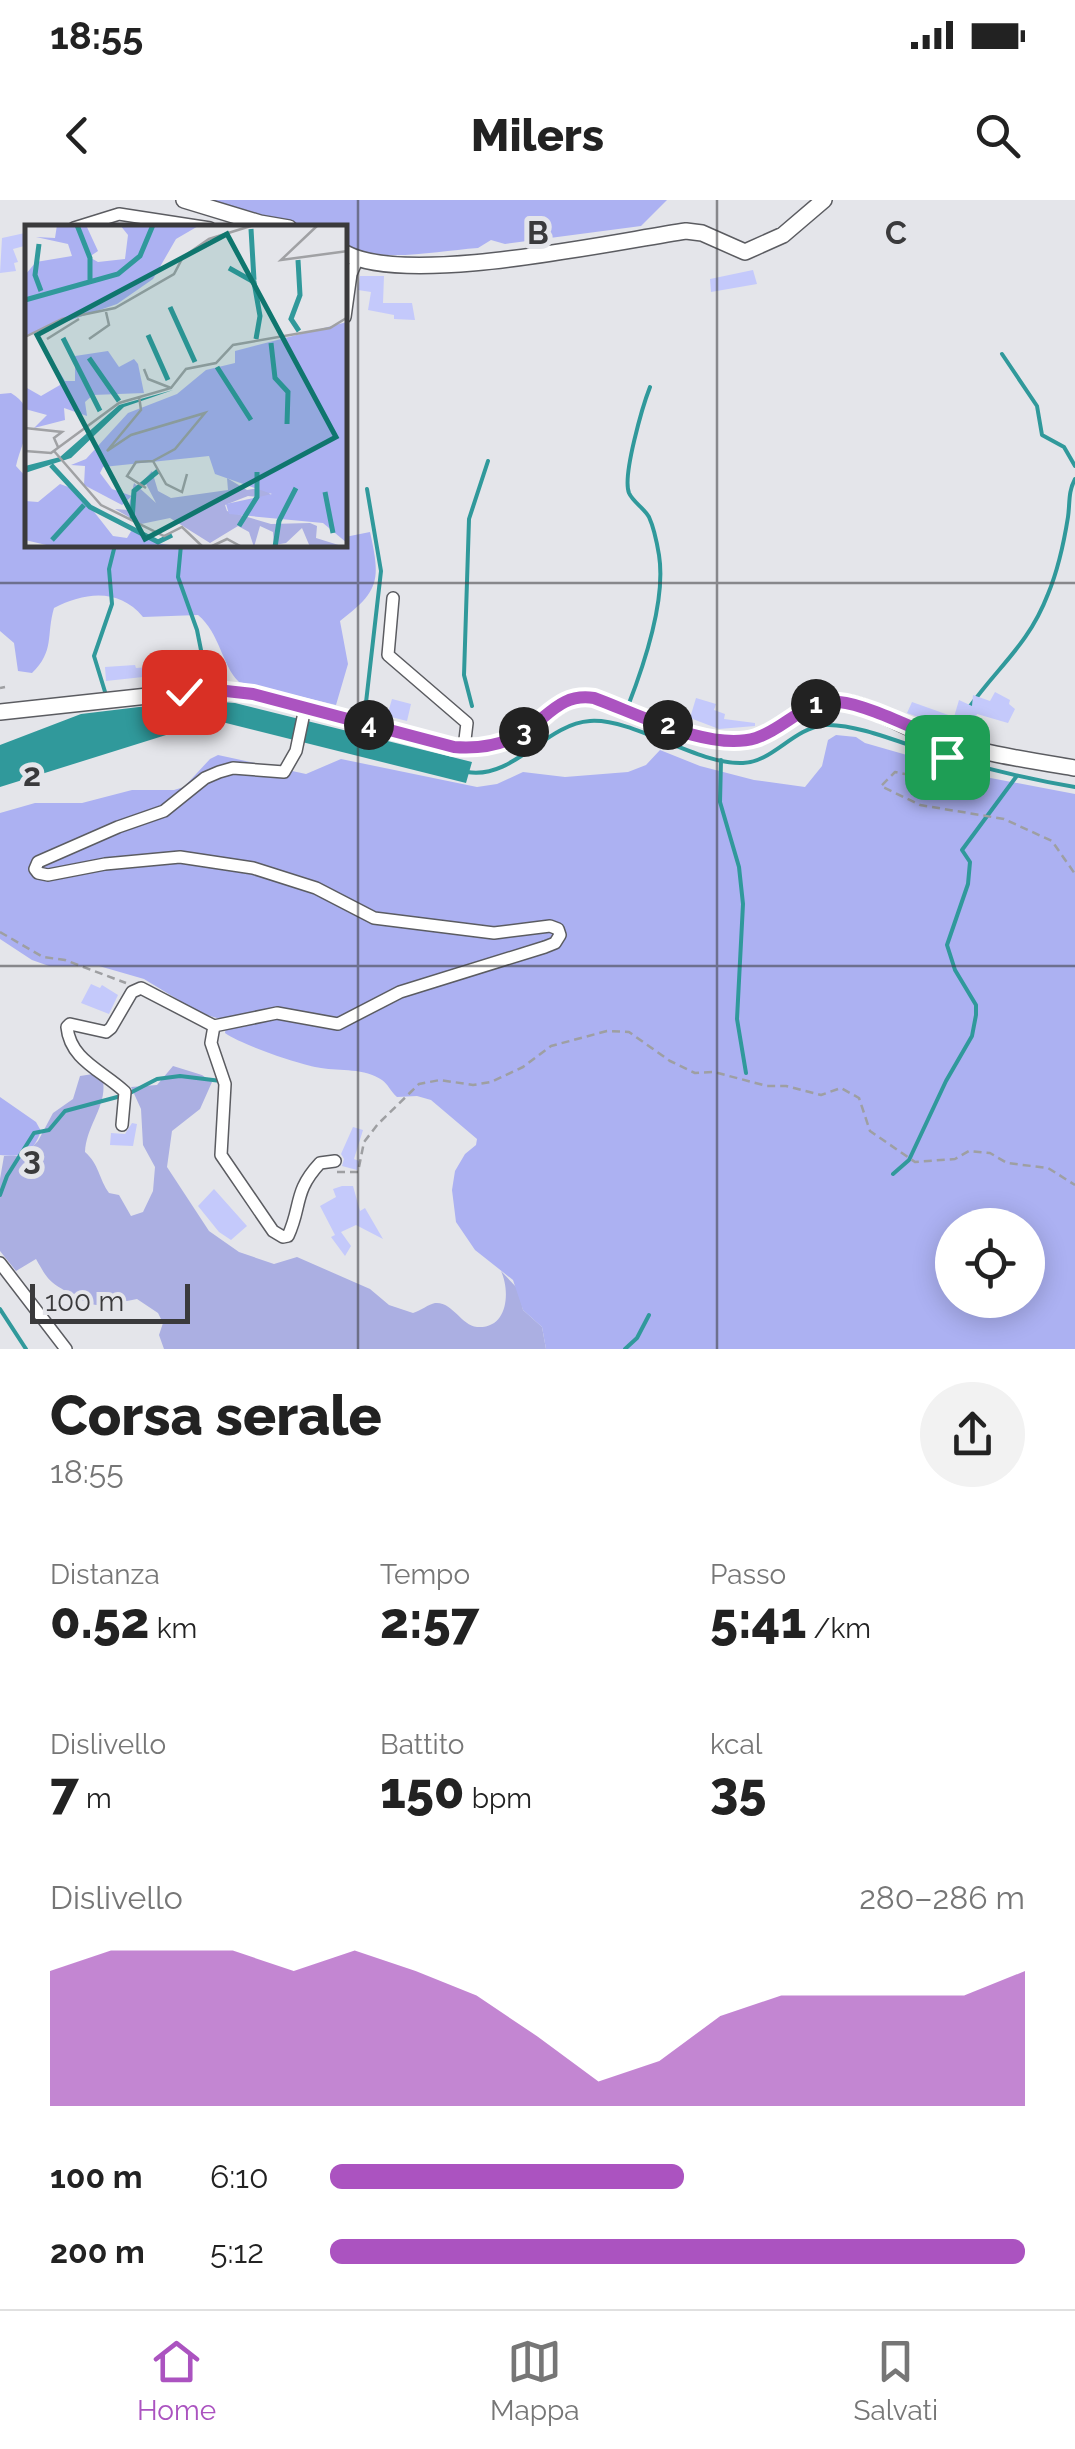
<!DOCTYPE html>
<html lang="it">
<meta charset="utf-8">
<style>
body{margin:0;font-family:Raleway,sans-serif;background:#f2f2f2;color:#222;height:100vh;display:flex;flex-direction:column;font-size:38px;white-space:nowrap}
*{box-sizing:border-box;margin:0}
p{font-size:32px;color:#767676}
.icon{flex:none;width:55px;height:55px;fill:none;stroke:currentColor;stroke-width:2;stroke-linecap:round;stroke-linejoin:round}
.map{position:relative;height:1149px;overflow:hidden}
.side{display:flex;flex-direction:column;background:#fff;flex:1}
.side>*{flex:none}
.buttons{position:absolute;left:935px;top:1008px;display:grid;gap:20px}
.buttons a{display:grid;place-items:center;width:110px;height:110px;border-radius:50%;background:#fff;box-shadow:0 5px 25px #0003;font-size:50px}
.scale{position:absolute;left:30px;bottom:25px;width:160px;box-sizing:border-box;padding-left:10px;border:5px solid #3a3a3c;border-top:0;font-size:28px;line-height:35px;white-space:nowrap;color:#3a3a3c;-webkit-text-stroke:8px #e4e5ea;paint-order:stroke}
.pin{position:absolute;display:grid;place-items:center;width:85px;height:85px;color:#fff;margin:-42px;border-radius:20px;box-shadow:0 5px 15px #0006}
.km{position:absolute;width:50px;height:50px;margin:-25px;border-radius:50%;background:#222;color:#fff;font-size:28px;line-height:50px;text-align:center}
.round{display:grid;place-items:center;flex:none;width:105px;height:105px;border-radius:52px;background:#f2f2f2}
.summary{display:flex;align-items:center;justify-content:space-between;height:170px;padding:0 50px}
h1{font-size:55px;font-weight:800;line-height:75px}
.stats{display:grid;grid-template-columns:repeat(3,1fr);gap:15px;height:170px;padding:10px 50px}
.stats div{display:grid;align-content:center}
.stats b{font-size:50px;font-weight:800}
.stats small{font-size:28px;font-weight:400}
.stats p{font-size:28px}
.chart{height:280px;padding:20px 50px}
.chart p{display:flex;justify-content:space-between}
.chart svg{width:100%;height:180px;margin-top:10px;fill:#ab53c0;opacity:.7}
ul{padding:0 50px;list-style:none;font-size:32px}
li{display:grid;grid-template-columns:160px 120px 1fr;align-items:center;height:75px}
li i{height:25px;border-radius:12px;background:#ab53c0}
.status{display:flex;justify-content:space-between;align-items:center;height:70px;padding:0 50px;background:#fff;direction:ltr}
.status svg{height:28px;fill:currentColor}
header{display:flex;justify-content:space-between;align-items:center;height:130px;padding:0 50px;background:#fff;font-size:45px;font-weight:800}
.menu{display:flex;justify-content:space-around;align-items:center;height:140px;border-top:2px solid #e0e0e0;background:#fff;font-size:28px;color:#767676}
.menu a{display:grid;justify-items:center;gap:5px}
.menu .on{color:#ab53c0}
.map>svg:first-child{display:block}
</style>
<div class="status"><b>18:55</b><svg viewBox="0 0 49 12"><path d="M0 12V9h3v3zM5 12V6h3v6zM10 12V3h3v9zM15 12V0h3v12zM26 1h20v11H26zM47 4h2v5h-2z"/></svg></div>
<header><svg class="icon" aria-label="back" viewBox="0 0 24 24"><path d="M15 5l-7 7 7 7"/></svg>Milers<svg class="icon" aria-label="search" viewBox="0 0 24 24"><circle cx="10" cy="10" r="6"/><path d="M15 15l6 6"/></svg></header>
<div class="map">
<svg width="1075" height="1149" viewBox="0 0 1075 1149">
<rect width="100%" height="100%" fill="#e4e5ea"/>
<path fill="#abafe2" d="M173 866 202 875 212 882 200 909 172 931 167 967 209 1031 239 1052 274 1064 297 1057 370 1089 389 1105 413 1113C420 1111 429 1104 435 1103 452 1101 461 1125 477 1127 509 1129 510 1090 501 1071L519 1090 523 1110 542 1127 546 1149H164L159 1135 163 1123 158 1113 137 1099C103 1105 100 1112 69 1093 48 1081 48 1080 36 1059L16 1071 0 1051V979L4 956H23L38 941 53 913 73 899 80 876 93 874 103 881C107 906 86 926 85 952 99 964 99 979 109 993L119 995 131 1016 143 1012 153 991 155 967 143 945 141 909 131 887 157 885Z"/>
<path fill="#acb1f2" fill-rule="evenodd" d="M202 0H667L641 26 505 44 491 40 478 48C436 51 385 63 345 47V28L308 27Z
M11 193C42 212 22 239 16 266L27 278 28 345H345V337L370 332C381 381 379 391 340 421L348 464 336 505 239 482C222 466 220 433 198 415L143 417C119 388 85 392 54 408 46 435 55 451 32 473L18 471 14 443 0 431V194Z
M836 535 856 537 865 543 980 576 1075 594V1149H546L542 1127 523 1110 513 1080 475 1050 456 1022 452 990 455 971 465 954 476 945 477 939 431 900 417 896 397 897C391 892 388 884 382 880 365 868 340 871 321 868 300 865 242 845 225 833L227 821 200 813 144 779 99 766H49L32 760 0 739V613L35 603H82L132 590H174L184 587 210 559 218 555 306 574 341 559 477 587 497 584 523 572 565 577 628 572 646 565 660 550 700 566 754 580 805 587 822 566 828 540ZM952 1025H1028V1100H952Z
M0 897 36 922 41 931C33 953 23 958 0 955Z"/>
<path fill="#30999b" d="M197 500 235 503 472 562 466 583 214 520 0 587V545L81 514Z"/>
<g fill="none" stroke-linecap="round" stroke-linejoin="round">
<path stroke="#30999b" stroke-width="4" d="M1002 154 1037 206 1042 235 1064 247 1075 266
M181 345 178 377 197 430 208 485
M106 495 94 456 112 404 109 369 115 345
M472 506 464 475 469 319 488 261
M628 506C644 465 666 399 659 355 657 343 654 328 649 317 644 308 633 302 629 293 622 276 643 205 650 187
M968 509C998 466 1028 446 1048 394 1058 370 1064 342 1068 317 1070 303 1068 292 1075 279
M364 520 381 371 367 289
M721 560 720 602 739 667 743 704 737 819 746 873
M467 572C514 580 545 524 590 521 635 518 696 565 743 563 773 562 793 528 825 525 859 523 915 549 949 558 991 570 1033 580 1075 587
M130 893 157 879 180 876 221 881
M893 974 909 960 946 881 972 836 976 815V805L955 770 947 745 968 684 970 662 962 650 1016 577
M0 995 7 976 34 933 49 930 65 911 121 896
M0 1109 26 1149
M625 1149 637 1138 649 1115"/>
</g>
<path fill="#c4c9fb" d="M25 33 28 45 13 49 18 62 14 63 16 71 0 73 2 38Z
M753 70 757 84 711 92 710 79Z
M360 76H384L383 103H412L415 120 394 119V115L368 110 371 92 358 90Z
M135 465 136 468 161 466 162 479 144 481 143 477 106 481 105 467Z
M995 492 1010 500 1009 504 1015 509 1008 523 977 514 970 536 907 513 912 502 954 517 959 500 972 506 973 495 990 501Z
M696 498 716 504 714 510 725 514 724 519 755 523V526L719 529 690 518Z
M392 499 411 504 407 521 387 516Z
M91 784 100 788 102 785 118 795 109 814 81 803Z
M132 923 137 924 133 946 110 945 111 933 125 934Z
M353 927 363 930 354 959 359 961 357 970 342 966 344 959 341 954Z
M342 986H353L360 1011 365 1008 383 1039 356 1025 341 1032 351 1046 345 1056 331 1037 335 1035 320 1006 336 997 333 989Z
M214 989 247 1026 231 1040 219 1032 198 1006Z"/>
<g fill="none" stroke-linecap="round" stroke-linejoin="round">
<g stroke="#5b5c61" stroke-width="14">
<path id="street" d="M74 28 119 14 210 28
M345 117 351 74 357 60
M393 398 388 455 467 523 464 548
M214 826 277 813 338 824 400 792 545 747 555 743 560 735 558 729 550 726 494 733 374 718 316 688 253 668 180 657 105 664 48 675 38 673 35 669 38 662 118 627 164 611 205 578 219 572 233 568 284 572 296 551 305 508
M214 826 211 843 225 884 221 955 273 1031 283 1037 288 1036C302 1006 293 992 320 963L335 961
M122 925 125 892C103 871 70 860 67 827L70 824 106 832 111 828 132 792 141 788 214 826
M0 1063 66 1149"/>
</g>
<g stroke="#5b5c61" stroke-width="18">
<path id="secondary" d="M184 0 260 23 289 28
M345 53C407 87 611 42 686 31L702 33 745 52 783 35 824 0
M0 512 203 490 253 494 454 547C478 549 503 545 524 532 549 517 561 493 594 498 638 514 710 552 756 538 786 528 804 499 839 502 870 504 902 527 932 537 979 553 1027 560 1075 568"/>
</g>
<path stroke="#9e9fa2" stroke-width="2.5" stroke-dasharray="8 5" stroke-linecap="butt" d="M0 488 5 487
M948 556 934 580 895 572 881 586 920 605 1004 619 1052 641 1075 674
M0 732 43 757 65 760 126 783
M337 972H358L364 942 378 924 419 884 440 880 473 885 491 882 523 867 551 846 607 831 629 832 670 861 695 873 714 872 767 886H786L821 895 841 888 859 898 870 931 915 962 955 959 969 951 990 953 1007 963 1048 968 1075 985"/>
<use href="#street" stroke="#fff" stroke-width="11"/>
<use href="#secondary" stroke="#fff" stroke-width="15"/>
</g>
<g fill="none" stroke-linecap="round" stroke-linejoin="round">
<g stroke="#fff" stroke-width="20">
<path id="route" d="M184 492 226 491 253 494 454 547C479 549 503 545 524 532 549 516 561 493 594 498 638 514 710 552 756 538 787 528 804 499 839 502 867 504 924 534 954 545L947 557"/>
</g>
<use href="#route" stroke="#ab53c0" stroke-width="12"/>
</g>
<path fill="none" stroke="#3a3a3c" stroke-width="2.5" stroke-opacity="0.55" d="M358 0V1149M717 0V1149M0 383H1075M0 766H1075"/>
<g transform="translate(25 25)">
<rect width="322" height="322" fill="#e4e5ea"/>
<path d="M127 246 133 266 146 273 203 265 202 253 222 265 241 262 247 273 223 271 200 280 202 286 246 299 285 298 292 301 291 313 320 322H285L277 303 261 318 249 320 248 307 235 301 229 322 224 307 213 301 185 318 145 293 116 299 90 284 103 285 109 258 131 278 119 255Z" fill="#abafe2"/>
<path d="M32 0H61L73 26 64 32 73 37 100 34 103 10 95 0H175L151 14 128 54 92 79 0 111V50L11 37 47 31 43 19 11 12 30 13ZM322 97V318L298 298 204 289 201 279 247 269 190 249 184 231 78 242 75 248 87 264 107 271 97 280 59 260 60 241 46 240 61 234 103 188 152 169 181 145 210 138V126ZM83 126 94 142 109 134 113 139 119 168 68 170 60 177 62 191 39 183 40 195 9 203 22 190 0 184V137L2 163 16 171 35 160 32 143 40 156H50V131ZM35 259 52 265 88 311 102 313 108 303 131 318 158 322H30L0 315V276L13 277Z" fill="#acb1f2"/>
<path d="M148 165 99 182 46 233 0 248V241L35 232 94 180Z" fill="#30999b"/>
<path fill="none" stroke="#30999b" stroke-width="5" d="M52 0 65 33V55M226 4 229 55M14 19 10 50 16 66M273 35 275 70 266 94 274 106M204 43 229 57 235 91 231 114M0 75 93 49 115 31 128 0M145 82 170 137M123 110 143 155M38 113 75 186M246 118 250 153 263 167 262 199M64 133 94 176M192 142 226 195M26 240 65 282 133 317 147 310M300 267 308 308M107 295 109 266 133 246M214 301 232 272V247M27 315 59 280M250 322 254 296 271 263"/>
<path fill="none" stroke="#a0a1a4" stroke-width="2.5" d="M293 0 256 35 323 26M0 112 37 94 90 83 149 49 158 32 184 14 229 0M22 114 54 94M64 114 84 100 81 87M119 144 123 154 146 163M114 171 116 185 82 226 106 210 180 188 150 224 128 236M0 203 37 207 29 213 33 222M0 226 26 228 94 178 146 163 161 144 191 138 208 120 305 103 323 92M29 226 76 280 139 311 157 302 178 322M128 236 141 259 157 267 162 249M121 263 102 251 111 237 128 236M185 322 202 314 217 322"/>
<path fill="#0f766e" fill-opacity="0.15" stroke="#0f766e" stroke-width="5" d="M202 9 311 212 120 314 12 110Z"/>
<rect width="322" height="322" fill="none" stroke="#3a3a3c" stroke-width="5"/>
</g>
<g font-size="32" text-anchor="middle" font-weight="bold" fill="#3a3a3c" stroke="#e4e5ea" stroke-width="10" stroke-linejoin="round" paint-order="stroke">
<text x="538" y="44">B</text>
<text x="896" y="44">C</text>
<text x="32" y="586">2</text>
<text x="32" y="969">3</text>
</g>
</svg>
<div class="buttons">
<a><svg class="icon" aria-label="locate" viewBox="0 0 24 24"><circle cx="12" cy="12" r="6"/><path d="M12 2v4M12 18v4M2 12h4M18 12h4"/></svg></a>
</div>
<div class="scale">100 m</div>
<div class="pin" style="left:947px;top:557px;background:#1e9e55"><svg class="icon" aria-label="arrive" viewBox="0 0 24 24"><path d="M6 21V4h12l-3 4 3 4H6"/></svg></div>
<div class="pin" style="left:184px;top:492px;background:#d93025"><svg class="icon" aria-label="check" viewBox="0 0 24 24"><path d="M5 12l5 5 9-10"/></svg></div>
<b class="km" style="left:816px;top:504px">1</b>
<b class="km" style="left:668px;top:525px">2</b>
<b class="km" style="left:524px;top:532px">3</b>
<b class="km" style="left:369px;top:525px">4</b>
</div>
<section class="side">
<div class="summary"><div><h1>Corsa serale</h1><p>18:55</p></div><a class="round"><svg class="icon" aria-label="share" viewBox="0 0 24 24"><path d="M12 15V3M7 8l5-5 5 5M5 13v7h14v-7"/></svg></a></div>
<div class="stats">
<div><p>Distanza</p><b>0.52<small> km</small></b></div>
<div><p>Tempo</p><b>2:57</b></div>
<div><p>Passo</p><b>5:41<small> /km</small></b></div>
</div>
<div class="stats">
<div><p>Dislivello</p><b>7<small> m</small></b></div>
<div><p>Battito</p><b>150<small> bpm</small></b></div>
<div><p>kcal</p><b>35</b></div>
</div>
<div class="chart"><p><span>Dislivello</span>280–286 m</p>
<svg viewBox="0 0 160 44" preserveAspectRatio="none"><path d="M0 44V11L10 6L20 6L30 6L40 11L50 6L60 11L70 17L80 27L90 38L100 33L110 22L120 17L130 17L140 17L150 17L160 11V44z"/></svg>
</div>
<ul>
<li><b>100 m</b>6:10<i style="width:51%"></i></li>
<li><b>200 m</b>5:12<i style="width:100%"></i></li>
</ul>
</section>
<nav class="menu">
<a class="on"><svg class="icon" aria-label="home" viewBox="0 0 24 24"><path d="M3 11l9-7 9 7M6 9v11h12V9"/></svg>Home</a>
<a><svg class="icon" aria-label="map" viewBox="0 0 24 24"><path d="M3 6l6-2 6 2 6-2v14l-6 2-6-2-6 2zM9 4v14M15 6v14"/></svg>Mappa</a>
<a><svg class="icon" aria-label="saved" viewBox="0 0 24 24"><path d="M7 4h10v16l-5-4-5 4z"/></svg>Salvati</a>
</nav>
